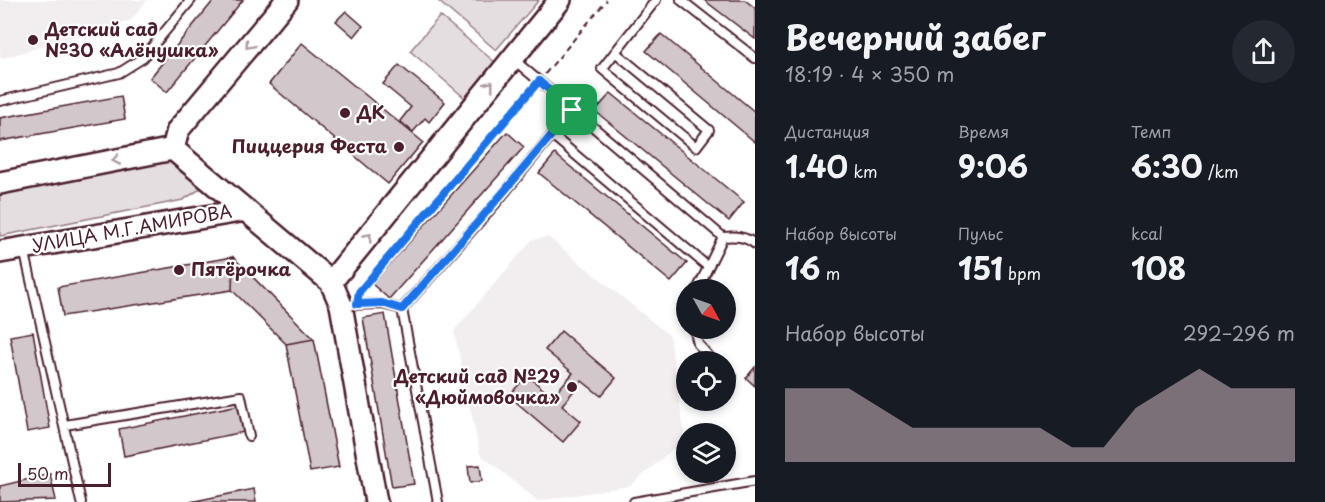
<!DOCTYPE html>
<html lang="ru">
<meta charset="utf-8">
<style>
body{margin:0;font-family:"Playpen Sans",sans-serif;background:#242831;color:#f1f3f6;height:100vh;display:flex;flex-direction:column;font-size:22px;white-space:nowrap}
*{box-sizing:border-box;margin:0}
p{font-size:20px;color:#9ea1a6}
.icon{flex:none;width:33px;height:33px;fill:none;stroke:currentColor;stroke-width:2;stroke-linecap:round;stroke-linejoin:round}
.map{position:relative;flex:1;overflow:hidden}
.panel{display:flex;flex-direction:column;background:#171b24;width:570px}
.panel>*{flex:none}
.needle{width:39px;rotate:130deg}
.tools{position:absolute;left:676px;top:279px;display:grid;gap:12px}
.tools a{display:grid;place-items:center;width:60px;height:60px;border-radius:50%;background:#171b24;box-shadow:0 3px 9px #0003;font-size:30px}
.scale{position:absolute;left:18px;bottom:15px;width:93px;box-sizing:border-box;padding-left:6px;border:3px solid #4a1f2b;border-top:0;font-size:16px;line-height:21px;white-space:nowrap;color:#4a1f2b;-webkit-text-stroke:4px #fff;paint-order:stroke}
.pin{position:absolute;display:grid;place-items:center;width:51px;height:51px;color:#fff;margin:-26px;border-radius:12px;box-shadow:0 3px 9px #0006}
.round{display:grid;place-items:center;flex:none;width:63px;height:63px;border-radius:32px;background:#242831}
.summary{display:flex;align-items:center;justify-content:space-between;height:102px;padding:0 30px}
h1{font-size:33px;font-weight:700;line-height:45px}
.figures{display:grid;grid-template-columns:repeat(3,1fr);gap:9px;height:102px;padding:6px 30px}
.figures div{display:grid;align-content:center}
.figures b{font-size:30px;font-weight:700}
.figures small{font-size:16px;font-weight:400}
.figures p{font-size:16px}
.chart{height:168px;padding:12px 30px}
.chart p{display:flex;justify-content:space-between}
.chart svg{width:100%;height:108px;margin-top:6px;fill:#a6949b;opacity:.7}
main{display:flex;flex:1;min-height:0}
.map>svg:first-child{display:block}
</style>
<main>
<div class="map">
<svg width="755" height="502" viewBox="0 0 755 502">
<rect width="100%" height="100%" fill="#fff"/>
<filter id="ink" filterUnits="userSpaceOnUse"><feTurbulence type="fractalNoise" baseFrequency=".0167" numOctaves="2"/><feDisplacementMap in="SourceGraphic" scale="12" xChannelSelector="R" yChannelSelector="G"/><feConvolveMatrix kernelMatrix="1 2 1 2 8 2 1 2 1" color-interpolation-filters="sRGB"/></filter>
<g filter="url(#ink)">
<path fill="#f2eeef" d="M0 0H147L131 20 0 59Z
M548 237 670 336 685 439 630 486 538 501 480 454 454 331 532 240Z"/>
<path fill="#e5dee0" stroke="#987e86" stroke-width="1.5" d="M437 0H539L496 50Z
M440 16 496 63 466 99 410 51Z
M176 157 198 169 200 189 183 200 0 236V191Z"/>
<path fill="#d2c7cb" stroke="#4a1f2b" stroke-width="1.5" d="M214 0H243L167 92 150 78Z
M704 0H745L755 8V39Z
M346 11 363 26 354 37 336 21Z
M661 34 755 112V142L646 51Z
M302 43 423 142 388 184 269 84Z
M399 65 445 102 429 122 425 118 413 132 400 121 411 107 383 84Z
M611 93 744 202 729 221 595 111Z
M121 96 125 119 0 141V118Z
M507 132 524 147 389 299 372 284Z
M555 154 687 263 671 282 539 173Z
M233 257 232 290 63 316 58 287Z
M233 257 314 339 286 344 232 290Z
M385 314 414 484 392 487 363 318Z
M561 331 616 378 601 396 582 381 562 405 581 421 563 442 509 396 527 375 552 397 573 373 545 350Z
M33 332 50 428 27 432 10 336Z
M314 339 339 467 310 472 286 344Z
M755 367V386L746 378Z
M239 405 244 432 124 456 119 429Z
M480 465 482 481 470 483 468 466Z
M50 474 56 500 0 502V486Z
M254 489 256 502H190Z"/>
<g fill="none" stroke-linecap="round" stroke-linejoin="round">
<g stroke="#4a1f2b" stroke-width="12">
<path id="lane" d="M681 0 755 58
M615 52 709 130 696 147 602 69 656 0
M513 59 723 237
M0 101 119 73 143 58 191 0
M572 110 552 135 707 266
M24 249 81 502
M697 290 723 237C735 236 745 236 755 244
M343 305 382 304 402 309 438 502
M402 309 496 203 552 135
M694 328 698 344 714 362
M726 372 732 377
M65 425 241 396 249 436
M634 502 755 481"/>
</g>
<g stroke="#4a1f2b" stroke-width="26">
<path id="secondary" d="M173 149 331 282 341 305 376 502
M173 149 178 130 287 0
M0 183 173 149
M0 252 246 210
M331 282 560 0"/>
</g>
<path stroke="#4a1f2b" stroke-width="2" stroke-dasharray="6 4.5" stroke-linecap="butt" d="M545 74 607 0
M358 296 359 292 534 87"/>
<use href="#lane" stroke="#fff" stroke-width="8"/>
<use href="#secondary" stroke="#fff" stroke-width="21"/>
</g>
<defs><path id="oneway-chevron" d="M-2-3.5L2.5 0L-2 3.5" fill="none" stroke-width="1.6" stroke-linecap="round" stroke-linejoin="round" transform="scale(1.5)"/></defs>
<g stroke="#ae9aa0">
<use href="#oneway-chevron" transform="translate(249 45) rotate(130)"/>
<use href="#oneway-chevron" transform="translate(490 85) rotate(-51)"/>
<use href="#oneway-chevron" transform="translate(116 160) rotate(169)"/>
<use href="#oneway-chevron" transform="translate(368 237) rotate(-51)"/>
</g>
</g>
<g fill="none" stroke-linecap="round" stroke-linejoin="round" filter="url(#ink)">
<g stroke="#fff" stroke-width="12">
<path id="route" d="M539 81 572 110C517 178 460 243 402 309L382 303 357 304 359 292Z"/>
</g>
<use href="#route" stroke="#1a73e8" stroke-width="8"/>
</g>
<g fill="#4a1f2b" stroke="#fff" stroke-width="2">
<circle cx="33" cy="40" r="6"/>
<circle cx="345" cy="113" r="6"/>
<circle cx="399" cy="147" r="6"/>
<circle cx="179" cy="270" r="6"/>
<circle cx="572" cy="387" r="6"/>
</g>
<g text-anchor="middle" stroke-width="4.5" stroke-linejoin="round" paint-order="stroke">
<g font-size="18" font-weight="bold" fill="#4a1f2b" stroke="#fff" text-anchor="start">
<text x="45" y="36">Детский сад<tspan x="45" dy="21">№30 «Алёнушка»</tspan></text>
<text x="357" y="119">ДК</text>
<text x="387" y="153" text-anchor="end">Пиццерия Феста</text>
<text x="191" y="276">Пятёрочка</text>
<text x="560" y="383" text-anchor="end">Детский сад №29<tspan x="560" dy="21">«Дюймовочка»</tspan></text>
</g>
<g font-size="18" fill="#4a1f2b" stroke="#fff">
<text transform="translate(132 229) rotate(-10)" y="6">УЛИЦА М.Г.АМИРОВА</text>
</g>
</g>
</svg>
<div class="tools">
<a><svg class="needle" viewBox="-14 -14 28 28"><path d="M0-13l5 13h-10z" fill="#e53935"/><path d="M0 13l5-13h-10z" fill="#9ea1a6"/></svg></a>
<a><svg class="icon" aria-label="locate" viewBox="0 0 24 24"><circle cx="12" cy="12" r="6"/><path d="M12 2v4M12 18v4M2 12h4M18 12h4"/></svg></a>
<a><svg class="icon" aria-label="layers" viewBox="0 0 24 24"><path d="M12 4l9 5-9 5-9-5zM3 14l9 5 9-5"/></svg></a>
</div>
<div class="scale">50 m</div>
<div class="pin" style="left:572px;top:110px;background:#1e9e55"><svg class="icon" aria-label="arrive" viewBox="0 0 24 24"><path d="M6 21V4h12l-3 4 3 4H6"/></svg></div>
</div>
<section class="panel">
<div class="summary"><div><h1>Вечерний забег</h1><p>18:19 · 4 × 350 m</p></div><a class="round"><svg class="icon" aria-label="share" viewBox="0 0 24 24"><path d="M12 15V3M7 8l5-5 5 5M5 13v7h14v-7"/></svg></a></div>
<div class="figures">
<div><p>Дистанция</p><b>1.40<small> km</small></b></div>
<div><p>Время</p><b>9:06</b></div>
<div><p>Темп</p><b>6:30<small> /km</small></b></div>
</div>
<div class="figures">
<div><p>Набор высоты</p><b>16<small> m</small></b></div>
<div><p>Пульс</p><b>151<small> bpm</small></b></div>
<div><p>kcal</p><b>108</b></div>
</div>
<div class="chart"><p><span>Набор высоты</span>292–296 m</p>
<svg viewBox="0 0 160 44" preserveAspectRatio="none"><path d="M0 44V14L10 14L20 14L30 22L40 30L50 30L60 30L70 30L80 30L90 38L100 38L110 22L120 14L130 6L140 14L150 14L160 14V44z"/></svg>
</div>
</section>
</main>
